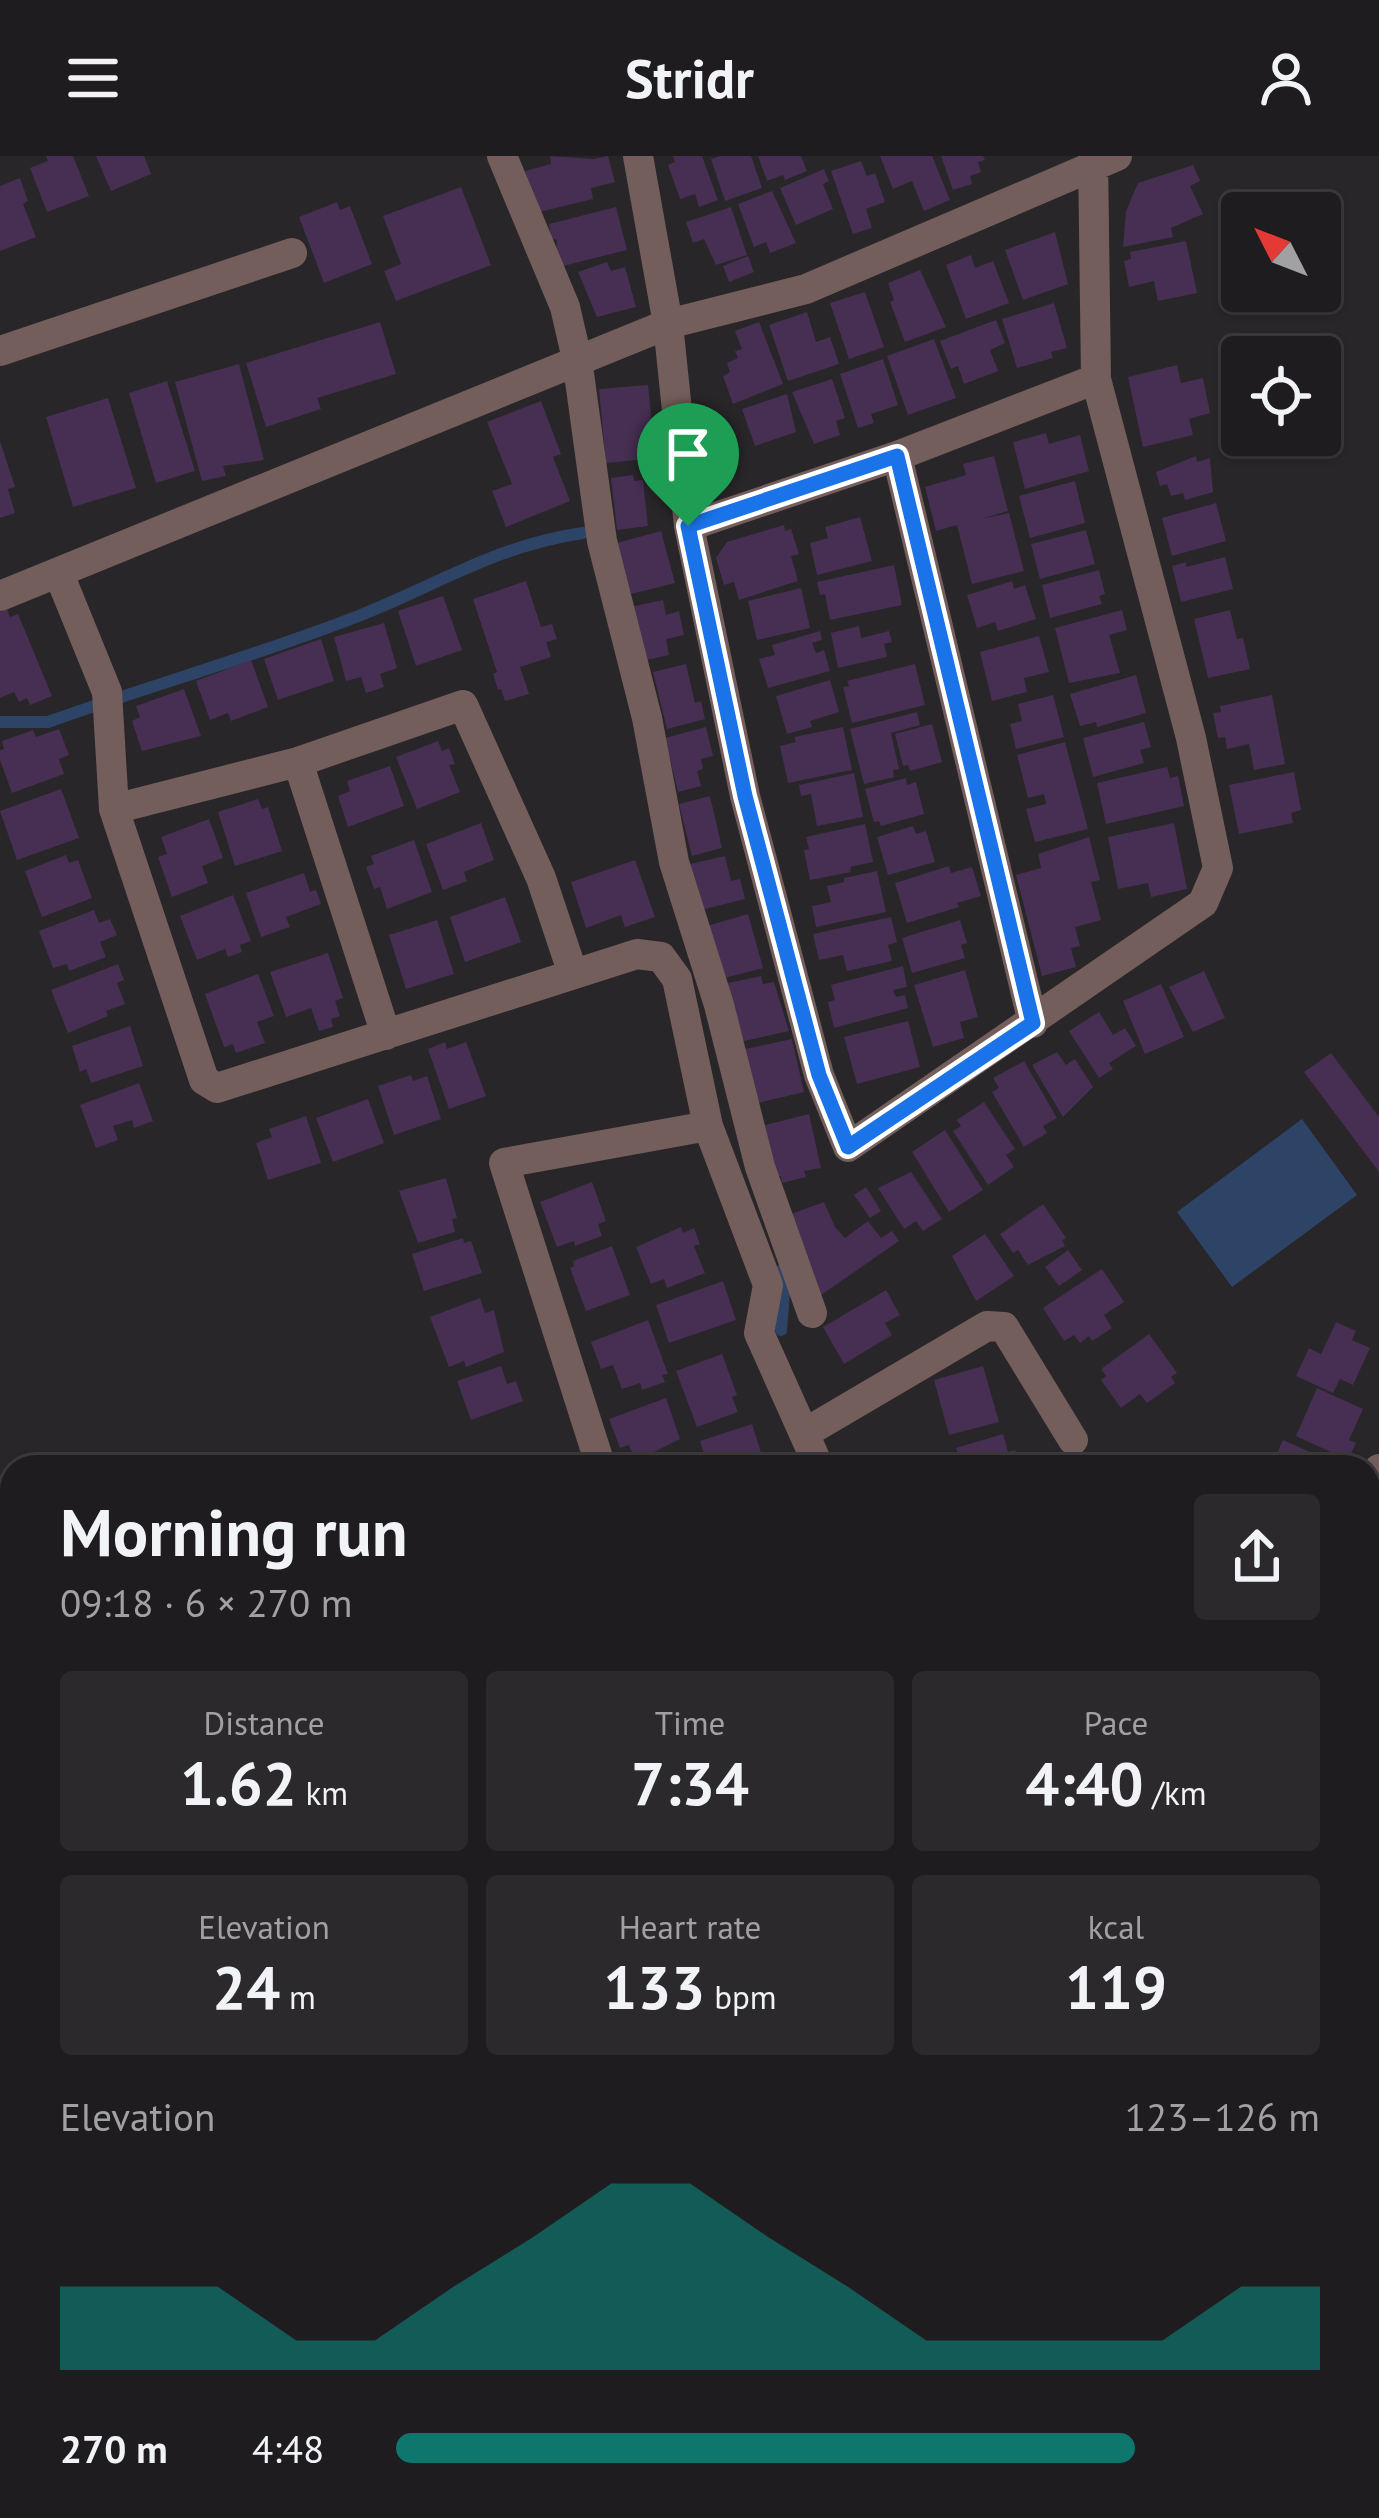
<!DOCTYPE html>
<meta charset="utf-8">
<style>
body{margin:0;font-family:"PT Sans",sans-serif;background:#2b292c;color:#f1f3f6;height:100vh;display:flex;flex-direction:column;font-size:45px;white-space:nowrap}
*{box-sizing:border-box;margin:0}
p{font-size:39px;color:#a1a1a4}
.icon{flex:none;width:66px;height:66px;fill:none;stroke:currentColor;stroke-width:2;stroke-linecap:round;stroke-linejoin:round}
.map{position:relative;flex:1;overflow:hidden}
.drawer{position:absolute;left:0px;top:1299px;width:1380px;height:1065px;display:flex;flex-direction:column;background:#1e1c1f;border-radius:36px 36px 0 0;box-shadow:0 3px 9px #0004,0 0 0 3px #3c3a3d}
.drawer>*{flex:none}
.needle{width:78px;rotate:312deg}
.tools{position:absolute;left:1221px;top:36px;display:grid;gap:24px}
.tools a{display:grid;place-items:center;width:120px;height:120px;border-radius:12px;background:#1e1c1f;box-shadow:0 3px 9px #0004,0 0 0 3px #3c3a3d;font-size:60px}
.pin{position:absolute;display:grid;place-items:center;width:102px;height:102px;color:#fff;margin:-123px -51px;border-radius:50% 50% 50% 0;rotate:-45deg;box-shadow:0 0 12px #0007}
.pin .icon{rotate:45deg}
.round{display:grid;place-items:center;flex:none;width:126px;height:126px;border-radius:12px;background:#2b292c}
.summary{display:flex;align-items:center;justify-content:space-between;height:204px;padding:0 60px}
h1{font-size:66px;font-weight:800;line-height:90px}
.metrics{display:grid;grid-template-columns:repeat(3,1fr);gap:18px;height:204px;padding:12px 60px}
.metrics div{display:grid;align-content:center;border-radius:12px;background:#2b292c;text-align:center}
.metrics b{font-size:60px;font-weight:800}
.metrics small{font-size:33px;font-weight:400}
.metrics p{font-size:33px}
.chart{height:336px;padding:24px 60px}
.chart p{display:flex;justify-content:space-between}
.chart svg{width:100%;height:216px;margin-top:12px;fill:#0f766e;opacity:.7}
ul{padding:0 60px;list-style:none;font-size:39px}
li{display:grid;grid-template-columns:192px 144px 1fr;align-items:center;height:90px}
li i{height:30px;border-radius:15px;background:#0f766e}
header{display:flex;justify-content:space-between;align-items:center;height:156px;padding:0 60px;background:#1e1c1f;font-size:54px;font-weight:800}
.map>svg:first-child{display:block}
</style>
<header><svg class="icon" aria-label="menu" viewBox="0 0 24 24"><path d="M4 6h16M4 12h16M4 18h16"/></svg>Stridr<svg class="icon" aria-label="person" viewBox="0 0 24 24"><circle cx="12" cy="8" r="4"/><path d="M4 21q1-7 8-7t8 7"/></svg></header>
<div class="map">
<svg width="1379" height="2362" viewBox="0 0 1379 2362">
<rect width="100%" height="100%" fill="#282629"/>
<path fill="#2e4467" d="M1302 963 1357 1039 1232 1131 1177 1056Z"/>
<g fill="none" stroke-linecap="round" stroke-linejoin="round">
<path stroke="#2e4467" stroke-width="12" d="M0 566H48C152 529 259 499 361 459 439 428 498 389 583 377
M781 1174 785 1125 782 1114"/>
</g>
<path fill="#462f52" d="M46 0H73L89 40 47 56 30 12 48 5Z
M96 0H144L151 18 111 35Z
M550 0 593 3 608 0 615 26 591 32 593 43 535 57 525 15 551 8Z
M673 0H702L718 44 699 51 695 38 680 43 668 9 675 6Z
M721 0H751L762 32 725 45 711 3Z
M758 0H801L807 15 785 24 783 19 767 25Z
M880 0H932L950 44 924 55 912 25 893 33Z
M941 0H983L985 4 978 6 981 16 970 20 972 28 953 34Z
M861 5 867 20 875 17 885 46 866 53 872 72 853 78 831 15Z
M1193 9 1200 25 1190 30 1203 58 1171 72 1173 81 1123 91 1126 55 1138 27Z
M824 13 829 25 823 28 833 53 796 69 780 32Z
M20 22 28 45 23 48 36 81 0 95V30Z
M461 31 491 109 396 145 384 115 401 108 383 60Z
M772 35 796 87 770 97 766 86 754 91 738 48Z
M337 46 340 54 350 50 372 108 324 127 299 61Z
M616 51 627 94 555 112 557 84 551 82 549 68Z
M731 51 747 99 716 109 704 83 693 87 686 66Z
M1055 76 1068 128 1023 144 1005 94Z
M1186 85 1197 137 1158 145 1154 125 1129 131 1124 105 1131 103 1130 96Z
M971 99 975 112 993 105 1009 147 966 163 946 109Z
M748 100 754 116 729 126 723 110Z
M607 106 611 115 625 111 636 151 597 161 578 116Z
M920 114 946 171 905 186 890 146 894 144 888 127Z
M865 136 884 191 849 203 830 147Z
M1054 147 1067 192 1051 196 1053 202 1017 212 1002 163Z
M807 156 816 186 830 181 839 208 788 225 769 169Z
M996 164 1005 187 990 194 998 215 964 228 958 210 951 213 940 185Z
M380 166 396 218 317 242 321 253 266 271 246 207Z
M759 166 783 228 733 248 723 220 730 216 727 207 738 202 735 195 742 193 735 175Z
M934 183 956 242 908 259 887 200Z
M883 203 898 249 871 258 874 267 858 272 840 218Z
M239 208 264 304 223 310 226 320 202 325 175 226Z
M1177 209 1181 227 1203 222 1210 257 1189 263 1193 279 1143 291 1128 221Z
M832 223 845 262 836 265 840 279 814 288 792 236Z
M167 225 195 315 156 327 129 237Z
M648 229 653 279 646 280 648 303 606 307 599 233Z
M787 238 796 276 755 290 742 253Z
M108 242 136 332 73 351 46 261Z
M541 245 561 298 553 301 570 345 506 371 492 335 512 328 487 266Z
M1046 277 1049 288 1080 279 1089 315 1025 333 1013 286Z
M0 285 15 331 8 333 15 357 0 362Z
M994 300 1008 355 981 363 1009 357 1024 415 972 428 957 369 936 375 925 331 966 319 963 308Z
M1196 300 1197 306 1210 302 1213 336 1185 344 1183 337 1171 340 1167 328 1160 330 1156 316Z
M633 319 634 325 643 324 648 370 617 374 611 322Z
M1075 325 1085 367 1030 382 1019 340Z
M1216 347 1226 385 1172 400 1162 362Z
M860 361 872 405 817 419 810 387 828 382 825 371Z
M784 369 785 375 791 373 799 398 791 400 798 425 739 444 734 426 724 429 716 402 727 386Z
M1086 374 1095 408 1040 423 1031 388Z
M661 375 675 427 631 438 617 387Z
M1225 401 1233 433 1181 446 1172 410 1186 406V411Z
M894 409 902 449 830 464 825 438 820 439 817 426Z
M1099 414 1105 438 1099 440 1102 448 1050 462 1042 429Z
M526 425 541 471 552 468 557 483 546 486 551 501 520 511 529 538 505 545 501 533 498 534 493 518 497 516 473 443Z
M1012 425 1014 433 1025 429 1036 463 998 475 995 466 977 472 967 439Z
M801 432 810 472 757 484 748 445Z
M443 440 462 494 416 510 398 455Z
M663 444 666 459 679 455 684 479 666 483 669 499 642 505 630 451Z
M7 453 10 461 18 458 52 540 30 549 27 542 19 546 14 536 0 542V456Z
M1122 454 1127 474 1109 479 1120 517 1069 527 1055 472Z
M1230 454 1237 483 1243 482 1250 513 1208 522 1194 463Z
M384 467 397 512 380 518 384 531 366 537 361 521 346 525 334 481Z
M859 470 861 482 889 475 892 486 884 488 887 501 838 512 831 477Z
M820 475 822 484 812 487 816 497 824 494 830 515 768 532 759 503 775 499 772 489Z
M1039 480 1049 516 1024 522 1027 536 992 545 980 496Z
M321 483 334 525 278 544 264 503Z
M251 504 268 551 231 565 228 557 210 564 196 525Z
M686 508 695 547 701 545 705 563 667 573 653 516Z
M915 508 925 549 852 567 843 531 849 530 847 525Z
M1136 519 1146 557 1097 571 1096 566 1080 570 1070 538Z
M830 524 839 556 810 565 812 571 787 578 776 540Z
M184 533 201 580 142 595 132 565 140 561 136 550Z
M1053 539 1064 581 1016 593 1010 568 1022 565 1018 548Z
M1272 539 1285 608 1254 614 1249 588 1227 593 1225 581 1218 582 1213 557 1221 556 1220 550Z
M917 556 920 569 891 577 899 613 893 614 894 621 864 628 850 573Z
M1144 566 1151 591 1140 594 1144 607 1093 621 1083 582Z
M932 568 942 606 910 615 908 609 903 610 895 578Z
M706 571 713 600 701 603 703 613 697 615 701 630 678 636 665 582Z
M843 571 852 614 788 627 780 590 796 586 794 581Z
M59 573 69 599 59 603 64 618 12 637 0 604V594L4 593 2 585 33 574 36 581Z
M438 585 442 595 449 592 455 608 449 609 460 636 417 653 396 601Z
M1065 586 1088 673 1035 686 1026 653 1046 648 1044 638 1028 642 1017 599Z
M390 610 404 650 348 671 338 640 350 635 347 625Z
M1167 611 1170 622 1178 620 1184 650 1106 668 1097 627Z
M1294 616 1301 654 1291 657 1293 667 1239 678 1229 629Z
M854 617 863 661 817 670 811 638 801 640 799 629Z
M906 622 907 629 916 626 924 658 881 670 879 665 874 666 865 633Z
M61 633 79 682 17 704 0 655Z
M710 640 722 692 692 700 679 648Z
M258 643 262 653 268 651 282 695 235 710 218 656Z
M209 663 223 702 202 710 208 727 172 741 158 701 167 698 161 681Z
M481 667 494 704 464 716 467 725 443 734 426 688Z
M1174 667 1187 733 1151 741 1148 727 1118 733 1108 681Z
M865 668 873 706 850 711 851 716 810 724 804 694 809 693 806 681Z
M913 670 916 678 926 675 935 706 888 719 877 681Z
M1089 681 1100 724 1091 726 1101 764 1075 771 1080 790 1071 792 1076 811 1042 820 1016 719 1041 712 1038 698Z
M414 684 432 736 387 753 380 731 374 733 366 711 374 708 371 700Z
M66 699 69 707 78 704 92 742 42 761 25 715Z
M725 700 731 725 740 723 745 743 701 754 690 708Z
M635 704 655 761 625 771 621 759 586 772 571 726Z
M949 710 951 717 972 711 981 740 957 747 959 751 907 767 895 727Z
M877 715 886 756 816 771 812 750 831 746 827 730 844 726V722Z
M304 717 310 736 316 734 321 748 286 761 290 771 261 781 246 737Z
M233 739 251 785 240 789 242 796 228 801 225 793 197 804 180 760Z
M505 741 521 786 465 806 450 761Z
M94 754 99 767 110 763 117 779 100 786 106 801 69 815 67 808 53 812 39 775Z
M748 758 763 812 721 823 707 770Z
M891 761 897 786 888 789 892 805 847 815 843 799 819 804 813 778Z
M437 764 454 818 406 833 389 779Z
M960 764 967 787 961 789 965 802 912 817 902 782Z
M328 797 343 842 335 845 340 860 331 863 333 871 319 875 311 852 286 861 270 816Z
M118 808 124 824 117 827 125 848 106 855 108 860 68 877 51 834Z
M903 810 907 831 893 834 896 841 905 839 908 852 834 872 828 846 835 844 831 829Z
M965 814 978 861 960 866 964 882 933 891 914 829Z
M1204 815 1225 862 1193 876 1169 831Z
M258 818 274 860 257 866 265 887 236 897 233 888 224 891 205 838Z
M761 820 763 828 774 826 789 875 740 886 728 827Z
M1161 828 1184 881 1145 898 1123 845Z
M1099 856 1113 879 1125 872 1136 890 1109 907 1113 913 1099 922 1069 875Z
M908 865 920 911 857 928 844 881Z
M130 870 143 910 91 927 86 913 80 916 72 890Z
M792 883 804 936 758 947 745 893Z
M445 886 447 893 466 886 486 940 449 953 428 893Z
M1057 896 1066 909 1075 903 1093 931 1063 961 1032 909Z
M1331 897 1379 961V1016L1304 916Z
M1024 905 1057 962 1043 970 1047 977 1024 991 992 936 999 932 993 922Z
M411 919 413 925 427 920 441 963 394 979 378 930Z
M139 927 153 965 134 972 132 964 113 970 118 984 96 992 80 949Z
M368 943 384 987 333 1006 316 962Z
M984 946 1015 993 1006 999 1014 1011 988 1029 953 975 961 970 957 964Z
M809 958 821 1012 804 1015 806 1021 782 1027 781 1020 776 1021 765 969Z
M306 960 321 1007 268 1024 256 987 272 981 269 973Z
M945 974 983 1034 949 1056 912 996Z
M911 1016 942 1063 923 1075 916 1065 904 1073 878 1032Z
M446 1022 457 1062 452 1063 455 1076 418 1087 399 1035Z
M592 1026 606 1065 598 1068 602 1080 575 1090 574 1085 557 1091 540 1046Z
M866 1031 881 1055 870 1062 854 1039Z
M824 1046 835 1071 845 1082 868 1065 881 1082 892 1075 899 1085 821 1139 791 1058Z
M1043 1048 1066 1082 1062 1084 1065 1090 1028 1109 1018 1094 1013 1097 1000 1078Z
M681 1071 683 1077 694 1072 700 1088 694 1090 705 1117 667 1132 664 1123 651 1128 636 1091Z
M985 1078 1014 1120 976 1145 952 1100Z
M463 1082 464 1087 471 1085 482 1117 424 1135 412 1098Z
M612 1090 630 1139 586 1155 570 1112 574 1110 573 1105Z
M1068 1094 1082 1114 1059 1130 1045 1111Z
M1102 1113 1124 1146 1104 1159 1112 1172 1092 1185 1089 1180 1080 1187 1074 1179 1064 1185 1043 1152Z
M723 1125 736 1164 669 1187 656 1149Z
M886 1134 900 1159 885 1167 892 1179 844 1208 823 1171Z
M480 1142 485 1157 494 1154 504 1196 466 1211 464 1205 449 1211 430 1161Z
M648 1164 668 1218 662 1219 665 1226 642 1234 640 1227 622 1233 613 1209 601 1213 591 1186Z
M1336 1166 1356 1175 1352 1184 1370 1192 1353 1229 1340 1223 1333 1237 1296 1220 1309 1192 1321 1198Z
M1149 1178 1177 1217 1171 1221 1175 1227 1147 1247 1140 1238 1121 1252 1101 1224 1106 1220 1101 1213Z
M722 1198 737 1239 732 1241 738 1256 697 1271 676 1215Z
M501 1210 507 1228 516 1225 523 1245 471 1264 457 1225Z
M983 1210 999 1266 949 1279 934 1224Z
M1317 1232 1363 1253 1349 1284 1356 1287 1348 1304 1296 1280Z
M666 1242 680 1283 636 1305 629 1289 620 1292 609 1263Z
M752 1268 765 1309 708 1311 700 1285Z
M1003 1278 1008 1296 1015 1294 1020 1311H962L956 1292Z
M1283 1284 1312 1297 1306 1311H1271Z
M12 2131V2201L2 2204 0 2135Z"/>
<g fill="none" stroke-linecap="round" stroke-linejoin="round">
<path stroke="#745e5b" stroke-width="30" d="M502 0 565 151 577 203 602 385 647 562 674 706 719 849 760 1011 812 1157
M638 0 668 168 689 370 745 640 819 919 848 991 1203 747 1218 712 1191 582 1096 223 1093 0
M0 195 292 97
M897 300 1033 867
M689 370 897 300 1096 223
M59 418 107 536 114 653 204 924 217 932 637 798 661 801 677 823 708 970 768 1129 759 1177 819 1311
M0 440 668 168 806 133 1117 0
M298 606 386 879
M114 653 298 606 463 549 541 722 573 818
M805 1277 987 1170 1004 1171 1073 1284
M601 1311 504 1007 708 970
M1368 1337 1379 1313
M0 1988 12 1985
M1368 2245 1379 2241
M0 2357 26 2352
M943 2362 946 2352"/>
</g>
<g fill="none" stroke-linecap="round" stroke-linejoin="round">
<g stroke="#fff" stroke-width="24">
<path id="route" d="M897 300 1033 867 848 991 819 919 745 640 688 370Z"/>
</g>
<use href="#route" stroke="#1a73e8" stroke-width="15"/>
</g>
</svg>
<div class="tools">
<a><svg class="needle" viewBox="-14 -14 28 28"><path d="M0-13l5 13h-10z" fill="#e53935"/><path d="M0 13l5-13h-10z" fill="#a1a1a4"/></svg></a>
<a><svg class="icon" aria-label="locate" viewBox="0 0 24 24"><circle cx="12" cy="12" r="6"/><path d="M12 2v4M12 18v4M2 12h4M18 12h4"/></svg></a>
</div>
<div class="pin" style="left:688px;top:370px;background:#1e9e55"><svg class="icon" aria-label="arrive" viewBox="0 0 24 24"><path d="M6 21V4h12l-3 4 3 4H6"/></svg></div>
<section class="drawer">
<div class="summary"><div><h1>Morning run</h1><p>09:18 · 6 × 270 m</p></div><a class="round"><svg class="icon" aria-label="share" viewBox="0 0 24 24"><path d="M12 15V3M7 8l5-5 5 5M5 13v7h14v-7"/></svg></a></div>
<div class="metrics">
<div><p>Distance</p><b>1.62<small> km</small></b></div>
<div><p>Time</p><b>7:34</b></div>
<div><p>Pace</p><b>4:40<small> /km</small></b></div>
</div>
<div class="metrics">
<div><p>Elevation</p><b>24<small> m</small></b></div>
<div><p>Heart rate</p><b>133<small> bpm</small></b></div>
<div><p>kcal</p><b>119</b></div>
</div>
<div class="chart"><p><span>Elevation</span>123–126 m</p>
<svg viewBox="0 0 160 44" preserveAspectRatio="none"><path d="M0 44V27L10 27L20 27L30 38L40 38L50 27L60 17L70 6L80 6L90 17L100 27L110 38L120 38L130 38L140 38L150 27L160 27V44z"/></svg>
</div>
<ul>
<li><b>270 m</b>4:48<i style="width:80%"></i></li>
</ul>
</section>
</div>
